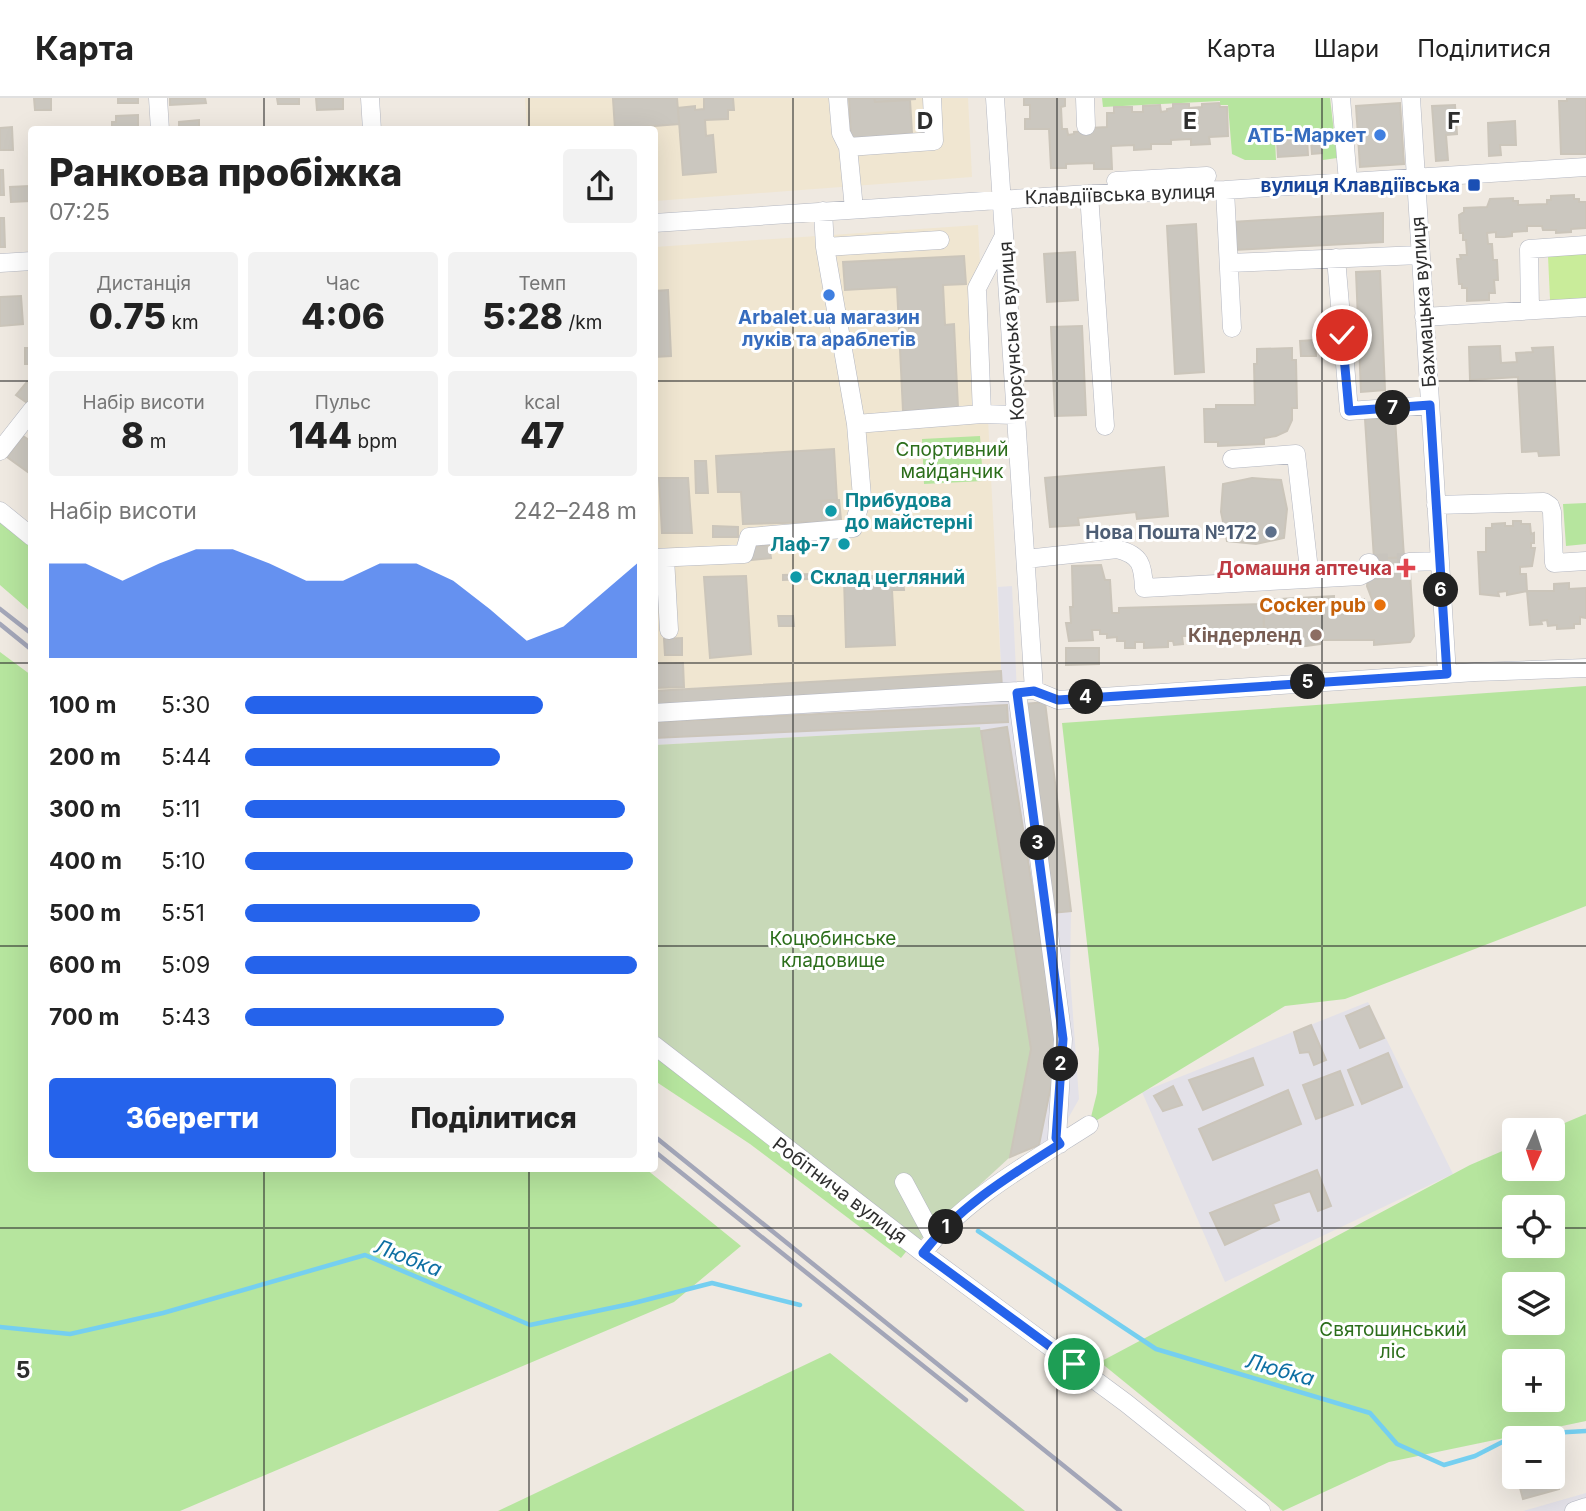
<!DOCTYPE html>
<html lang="uk">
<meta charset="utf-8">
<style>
body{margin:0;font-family:Inter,sans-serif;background:#f2f2f2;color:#222;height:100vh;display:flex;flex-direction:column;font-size:26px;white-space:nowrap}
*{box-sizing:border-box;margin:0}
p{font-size:23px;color:#767676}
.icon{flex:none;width:38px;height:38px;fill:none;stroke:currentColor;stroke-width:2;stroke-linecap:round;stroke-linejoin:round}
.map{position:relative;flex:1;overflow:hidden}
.panel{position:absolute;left:28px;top:28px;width:630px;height:1046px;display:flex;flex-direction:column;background:#fff;border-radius:7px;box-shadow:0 7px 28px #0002}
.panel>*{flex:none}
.needle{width:46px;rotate:183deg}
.controls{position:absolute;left:1502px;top:1020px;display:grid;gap:14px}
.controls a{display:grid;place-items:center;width:63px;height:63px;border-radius:7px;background:#fff;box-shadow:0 7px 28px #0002;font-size:35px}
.pin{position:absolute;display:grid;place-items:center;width:60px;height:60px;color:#fff;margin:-30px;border:4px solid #fff;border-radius:50%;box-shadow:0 2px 7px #0007}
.km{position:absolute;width:35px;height:35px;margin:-18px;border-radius:50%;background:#222;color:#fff;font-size:19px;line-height:35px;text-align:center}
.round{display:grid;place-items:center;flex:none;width:74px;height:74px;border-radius:7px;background:#f2f2f2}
.headline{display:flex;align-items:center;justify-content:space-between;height:119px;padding:0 21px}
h1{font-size:38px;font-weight:800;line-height:52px}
.stats{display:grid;grid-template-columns:repeat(3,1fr);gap:10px;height:119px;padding:7px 21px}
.stats div{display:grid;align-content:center;border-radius:7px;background:#f2f2f2;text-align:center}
.stats b{font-size:35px;font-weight:800}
.stats small{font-size:19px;font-weight:400}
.stats p{font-size:19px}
.chart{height:196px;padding:14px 21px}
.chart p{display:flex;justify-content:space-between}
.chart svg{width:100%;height:126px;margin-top:7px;fill:#2563eb;opacity:.7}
.primary-button{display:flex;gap:14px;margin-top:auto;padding:14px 21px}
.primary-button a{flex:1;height:80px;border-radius:7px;background:#2563eb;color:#fff;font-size:28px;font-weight:800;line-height:80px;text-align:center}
.primary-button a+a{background:#f2f2f2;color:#222}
ul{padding:0 21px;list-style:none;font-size:23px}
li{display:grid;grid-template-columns:112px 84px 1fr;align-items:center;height:52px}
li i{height:18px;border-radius:9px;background:#2563eb}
header{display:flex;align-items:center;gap:42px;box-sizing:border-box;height:98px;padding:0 35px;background:#fff;border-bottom:2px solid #e0e0e0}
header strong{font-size:33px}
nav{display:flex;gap:38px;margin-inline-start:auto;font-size:24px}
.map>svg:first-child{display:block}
</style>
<header>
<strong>Карта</strong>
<nav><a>Карта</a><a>Шари</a><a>Поділитися</a></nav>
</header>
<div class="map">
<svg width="1586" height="1413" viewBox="0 0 1586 1413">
<rect width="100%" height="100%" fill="#efe9e1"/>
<path fill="#e3e1e8" d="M1012 488 1017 595 1020 604H1045L1071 813 1070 876 1079 1001 1057 1040 1010 1059 1031 951 979 629 655 647V593L1001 573 998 489Z
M1368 904 1453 1076 1225 1184 1142 994Z
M1586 1395V1413H1523Z"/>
<path fill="#f0e6d1" d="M525 0H968L972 79 655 103 654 32 527 31Z
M978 127 1001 573 655 592V149Z"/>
<path fill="#b6e59e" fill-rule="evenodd" d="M1102 0H1330L1337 60 1323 62 1321 38 1275 41 1276 62H1245L1232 56 1228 7H1220V3L1103 9Z
M980 338 983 383 924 386 922 341Z
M1586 405V446L1566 448 1563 406Z
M0 422 31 447V514L0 487Z
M0 554 31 577 32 1071H646L741 1148 674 1204 180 1413H0Z
M1586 588V808L1345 901 1285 908 1089 1027 1097 995 1099 951 1062 625Z
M654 953 909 1150 901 1160 750 1046 655 983Z
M1586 1016V1323L1389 1364 1283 1413 1100 1264 1470 1067 1514 1048V1071H1552V1032H1548ZM1514 1110H1552V1148H1514ZM1514 1186H1552V1225H1514ZM1514 1264H1552V1302H1514Z
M830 1255 1025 1413H498Z"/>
<path fill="#c8d9b8" d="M980 629 1031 951 1010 1059 920 1142 728 996 655 936V647Z"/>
<path fill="#c9ec9a" d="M1586 156V201L1550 202 1548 158Z"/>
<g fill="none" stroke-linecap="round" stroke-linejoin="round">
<path stroke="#75cff0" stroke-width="4.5" d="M978 1133 1156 1251 1370 1315 1397 1346 1444 1367 1475 1358 1516 1337 1586 1333
M0 1229 70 1236 163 1215 365 1157 530 1227 630 1206 712 1185 800 1207"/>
</g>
<path fill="#cbc7bf" stroke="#cbc5ba" stroke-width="2" d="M34 0H51V12H35Z
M118 0H138V5H118Z
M170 0H205L206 5 170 7Z
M277 0H299V6H278Z
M316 0H343V11L317 12Z
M629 0H677L679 26 615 31 613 1Z
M704 0H733L734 12H728V21L705 22 706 38 713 37 716 74 683 77 678 10 695 8V12L704 11Z
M849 0H874L875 4 910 2 912 35 851 41Z
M874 0H915V1L875 4Z
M1024 0H1065V8L1061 9 1062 31H1067L1068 37 1074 36V34L1092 33 1091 30 1107 29V15H1114V9H1132V14H1143V8L1160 7 1161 14 1167 13V11L1173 10V6H1189V10L1202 9V6L1219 5 1220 9H1227L1228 38 1209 39 1210 46 1191 47V41L1171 42V46H1151V51L1134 52V47L1111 48 1112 71H1094V65L1066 66V70H1051L1049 31H1025V21H1030V7H1024Z
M1567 0H1586V56H1561L1559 3H1567Z
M1400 5 1404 66 1360 69 1356 8Z
M1455 7 1457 36 1446 37 1448 62 1436 63 1432 8Z
M138 17V32H112V24H116V18Z
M199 22V32H179V24Z
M1515 23 1516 47H1500L1501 57 1489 58 1488 25Z
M12 29 13 52H0V30Z
M1307 40 1308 57 1278 59 1277 42Z
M1311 43H1321L1322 55 1312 56Z
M0 72H3L4 97H0Z
M29 88 30 103 11 104 10 89Z
M1574 97V101H1579V104H1586V130L1571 131V134L1556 135V132H1543L1542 128H1527V133L1512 134V138L1504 139H1496V134L1487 135 1488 146H1492L1493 162H1497L1498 182H1494L1495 195H1489V202L1467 203V190H1462V186H1459L1457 161H1461L1460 157H1467L1466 142H1463V135H1460L1459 117 1464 114V110L1487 109 1490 101 1513 100V103H1518V107L1547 106V102H1551V98Z
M1383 115V144L1234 152 1232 124Z
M0 120H4L5 149H0Z
M1196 126 1204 274 1175 276 1167 128Z
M1075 154 1078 202 1047 204 1044 156Z
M964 158 966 186 943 187 945 227 954 226 958 310 903 313 897 189 845 192 843 164Z
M1380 173 1385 292 1361 294 1356 174Z
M668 192 671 258 654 259V193Z
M21 198 23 226 0 228V199Z
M1082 228 1086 317 1055 318 1051 229Z
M1315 242 1316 258H1301L1300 243Z
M1500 248 1501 265 1517 264 1516 255 1533 254 1532 250 1553 249 1559 357 1539 358 1538 353 1522 354 1518 279 1470 282 1469 249Z
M25 250H32V266H25Z
M1292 250V262H1296L1297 310H1292V322L1287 333 1276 338 1264 340V346L1218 348V344H1205L1204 311H1216V307H1255L1254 266H1257V251Z
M27 284 32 288 30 307 16 297Z
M1395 320 1404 459 1374 461 1365 321Z
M23 338 32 344V377L7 359Z
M834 351 837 402 821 403 822 424 743 426 741 394H718L716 358Z
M695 363H706L708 395H696Z
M1164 369 1168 418 1137 421 1136 414 1078 420 1079 427 1050 429 1045 380Z
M659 380H688L692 435H662Z
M1252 380 1281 382 1287 411 1284 440 1256 446 1227 443 1221 414 1223 386Z
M839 402 841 422 822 424 821 403Z
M1513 423H1521V426H1530L1531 436 1534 435V445H1531V450H1535L1532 468 1520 469V476H1526L1527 493 1507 497V493L1498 494 1499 498 1480 496 1478 454H1486V430H1492V426L1505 425V428H1513Z
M713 428 738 429V439H713Z
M839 440H849V451L840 452Z
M769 447 771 460 752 462 751 449Z
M1409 459 1414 538 1410 544 1374 547V542H1321L1320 546 1306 548 1293 547 1291 544 1265 546 1263 502 1334 498V503L1364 501V505L1373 504 1367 488 1370 461Z
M1101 467 1105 482H1110L1112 515H1119V510L1263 506 1264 534H1257V543H1248V539H1242V545L1217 546V541H1209V545H1199L1198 538H1182L1183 546 1174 547 1173 543H1168V549L1144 550V544H1135V550H1125V543H1117V539L1107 540V536H1100V532H1092L1093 542 1069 543 1066 525H1071L1070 509H1073L1072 468Z
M809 476V481L783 482V477Z
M902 476 904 492H892L895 547 846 549 844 480Z
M746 478 751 556 710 560 704 479Z
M1569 485V491L1586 490V520L1580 519V526H1574V530L1557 531V527L1548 528 1547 522 1541 523 1542 526 1530 527 1527 493H1554V486Z
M778 518H793L794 528H779Z
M682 540V557H665L664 541Z
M1066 550H1099V566L1066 567Z
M683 565 684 589 654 590V566Z
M1001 573 1002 590 654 610V593Z
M1045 604 1071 813 1052 815 1025 606Z
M1007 607 1008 624 654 640V624Z
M1007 629 1058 953 1039 1047 1010 1059 1031 951 981 633Z
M1369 908 1384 940 1360 950 1346 918Z
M1311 927 1326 962 1314 967 1309 954 1300 955 1294 934Z
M1388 955 1402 989 1362 1006 1348 972Z
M1253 960 1263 987 1203 1012 1189 982Z
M1340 973 1353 1007 1316 1021 1303 987Z
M1173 988 1182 1007 1163 1013 1154 998Z
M1288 992 1301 1026 1213 1062 1199 1031Z
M1317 1072 1331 1108 1318 1113 1310 1093 1273 1106 1279 1122 1225 1147 1210 1115Z
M1552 1367 1559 1391 1523 1401 1517 1379H1552Z"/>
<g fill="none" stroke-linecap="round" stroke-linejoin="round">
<path stroke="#c8c4bd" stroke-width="18" stroke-dasharray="18 9" stroke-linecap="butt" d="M1370 465 1409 464"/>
<g stroke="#b4b7c1" stroke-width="19">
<path id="minor" d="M158 0 160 32
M370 0 372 32
M838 0 841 35 848 49
M995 0 1034 592
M1085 0 1086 28
M1341 0 1348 84
M1411 0 1447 576
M1116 83 1207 78
M1225 92 1232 230
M1089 96 1105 328
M854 111 848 49 934 43 932 0
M823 113 825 149 940 142
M654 125 1089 96 1225 92 1586 69
M825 149 856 326
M1336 160 1349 313 1430 307
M0 165 32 163
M1229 165 1420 157
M1530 212 1529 151 1586 147
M1424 219 1586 209
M982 316 977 190 1004 138
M0 353 32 312
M1232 361 1296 356 1310 481
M1436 407 1544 404 1550 408 1552 414 1554 465 1586 463
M0 413 32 439
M654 460 744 456 749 439 853 430 862 399 856 326 982 316 1016 317
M665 460 669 532
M1026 461 1117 451C1141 457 1143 467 1144 490L1360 478 1368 474V465H1370
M1409 464 1440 463
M1017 595 1063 941 1057 1040 1060 1046
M654 615 1034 592 1058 602 1475 574 1586 570
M654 947 923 1155 1126 1305 1261 1413
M904 1084 934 1140
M923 1155C963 1101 1033 1063 1089 1027
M1574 1413 1586 1409"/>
</g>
<use href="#minor" stroke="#fff" stroke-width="18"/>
<path stroke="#a3a6b8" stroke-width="4.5" d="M0 511 32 536
M0 526 32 552
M654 1038 1120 1413
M654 1053 966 1302"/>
</g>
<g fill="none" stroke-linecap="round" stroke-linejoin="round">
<g stroke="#fff" stroke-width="14">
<path id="route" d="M1074 1266 923 1155C958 1109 1011 1077 1060 1046L1056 1040 1063 941 1017 595 1034 593 1058 602 1447 576 1430 307 1349 313 1342 237"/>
</g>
<use href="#route" stroke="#2563eb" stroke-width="9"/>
</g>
<path fill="none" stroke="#2e2e2e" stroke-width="2" stroke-opacity="0.55" d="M264 0V32M529 0V32M793 0V1413M1057 0V1413M1322 0V1413M0 283H32M654 283H1586M0 565H32M654 565H1586M0 848H32M654 848H1586M264 1071V1413M529 1071V1413M0 1130H1514M1552 1130H1586"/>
<g fill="#3f7fe0" stroke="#fff" stroke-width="2.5">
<circle cx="1380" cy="37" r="7"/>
<circle cx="829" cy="197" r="7"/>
</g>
<rect fill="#1a4fb4" stroke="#fff" stroke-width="2.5" x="1467" y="80" width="14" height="14" rx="3.5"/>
<g fill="#0f9aa8" stroke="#fff" stroke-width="2.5">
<circle cx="831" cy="413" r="7"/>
<circle cx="844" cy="446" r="7"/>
<circle cx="796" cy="479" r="7"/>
</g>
<circle fill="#5c6f8a" stroke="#fff" stroke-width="2.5" cx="1271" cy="434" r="7"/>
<path fill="#e0444e" stroke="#fff" stroke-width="2.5" d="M1402.5 459.5h7v7h7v7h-7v7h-7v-7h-7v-7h7z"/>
<circle fill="#e8710a" stroke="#fff" stroke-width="2.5" cx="1380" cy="507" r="7"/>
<circle fill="#8d6e63" stroke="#fff" stroke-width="2.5" cx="1316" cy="537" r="7"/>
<g text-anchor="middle" stroke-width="6" stroke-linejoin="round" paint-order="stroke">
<g font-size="19" font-weight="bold" fill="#366cbe" stroke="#fff" text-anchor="end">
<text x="1366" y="44">АТБ-Маркет</text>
<text x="829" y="226" text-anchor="middle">Arbalet.ua магазин<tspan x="829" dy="22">луків та араблетів</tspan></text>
</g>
<g font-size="19" font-weight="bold" fill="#164399" stroke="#fff" text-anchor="end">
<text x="1460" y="94">вулиця Клавдіївська</text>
</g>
<g font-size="19" fill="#2e2e2e" stroke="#fff">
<text transform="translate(1120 96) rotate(-2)" y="7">Клавдіївська вулиця</text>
<text transform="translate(1423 204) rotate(-94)" y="7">Бахмацька вулиця</text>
<text transform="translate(1011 233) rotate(-94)" y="7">Корсунська вулиця</text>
<text transform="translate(840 1092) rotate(37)" y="7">Робітнича вулиця</text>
</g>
<g font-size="19" fill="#2c6e1b" stroke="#fff">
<text x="952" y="358">Спортивний<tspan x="952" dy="22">майданчик</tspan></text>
<text x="833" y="847">Коцюбинське<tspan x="833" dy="22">кладовище</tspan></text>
<text x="1393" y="1238">Святошинський<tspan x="1393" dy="22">ліс</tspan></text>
</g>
<g font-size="19" font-weight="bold" fill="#0d838f" stroke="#fff" text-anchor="start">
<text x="845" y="409">Прибудова<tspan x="845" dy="22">до майстерні</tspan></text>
<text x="830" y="453" text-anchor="end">Лаф-7</text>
<text x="810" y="486">Склад цегляний</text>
</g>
<g font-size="19" font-weight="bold" fill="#4e5e75" stroke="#fff" text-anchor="end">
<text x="1257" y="441">Нова Пошта №172</text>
</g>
<g font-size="19" font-weight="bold" fill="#be3a42" stroke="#fff" text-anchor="end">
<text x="1392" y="477">Домашня аптечка</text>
</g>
<g font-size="19" font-weight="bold" fill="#c56008" stroke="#fff" text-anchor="end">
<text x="1366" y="514">Cocker pub</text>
</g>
<g font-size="19" font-weight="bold" fill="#785e54" stroke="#fff" text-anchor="end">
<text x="1302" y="544">Кіндерленд</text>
</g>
<g font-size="21" font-style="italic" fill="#0d6fa3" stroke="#fff">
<text transform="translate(408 1160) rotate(21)" y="7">Любка</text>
<text transform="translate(1280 1272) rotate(16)" y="7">Любка</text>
</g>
</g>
<g font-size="23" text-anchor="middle" font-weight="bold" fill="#2e2e2e" stroke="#fff" stroke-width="6" stroke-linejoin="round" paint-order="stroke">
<text x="925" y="31">D</text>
<text x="1190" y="31">E</text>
<text x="1454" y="31">F</text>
<text x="23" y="1280">5</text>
</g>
</svg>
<div class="controls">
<a><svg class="needle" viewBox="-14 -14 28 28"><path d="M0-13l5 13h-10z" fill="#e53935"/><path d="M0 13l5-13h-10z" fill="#767676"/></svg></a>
<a><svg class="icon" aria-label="locate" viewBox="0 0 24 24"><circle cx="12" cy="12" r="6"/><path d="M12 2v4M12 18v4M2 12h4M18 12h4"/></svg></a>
<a><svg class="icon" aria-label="layers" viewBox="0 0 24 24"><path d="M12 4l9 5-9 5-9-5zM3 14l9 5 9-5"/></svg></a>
<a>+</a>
<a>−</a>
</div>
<div class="pin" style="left:1074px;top:1266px;background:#1e9e55"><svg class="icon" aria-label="arrive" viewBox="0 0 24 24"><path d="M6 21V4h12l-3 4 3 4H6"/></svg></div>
<div class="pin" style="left:1342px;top:237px;background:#d93025"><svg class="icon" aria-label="check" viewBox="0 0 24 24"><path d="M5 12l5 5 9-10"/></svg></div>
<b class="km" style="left:946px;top:1129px">1</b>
<b class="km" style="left:1061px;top:966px">2</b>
<b class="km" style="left:1038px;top:745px">3</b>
<b class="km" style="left:1086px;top:599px">4</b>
<b class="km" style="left:1308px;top:584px">5</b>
<b class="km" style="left:1441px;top:492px">6</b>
<b class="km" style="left:1393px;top:310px">7</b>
<section class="panel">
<div class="headline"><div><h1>Ранкова пробіжка</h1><p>07:25</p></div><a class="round"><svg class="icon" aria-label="share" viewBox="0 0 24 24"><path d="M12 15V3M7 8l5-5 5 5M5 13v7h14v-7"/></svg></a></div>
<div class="stats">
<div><p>Дистанція</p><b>0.75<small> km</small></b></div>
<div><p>Час</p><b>4:06</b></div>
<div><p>Темп</p><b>5:28<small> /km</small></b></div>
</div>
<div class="stats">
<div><p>Набір висоти</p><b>8<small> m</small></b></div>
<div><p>Пульс</p><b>144<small> bpm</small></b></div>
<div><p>kcal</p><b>47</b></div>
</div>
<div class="chart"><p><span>Набір висоти</span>242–248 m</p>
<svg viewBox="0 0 160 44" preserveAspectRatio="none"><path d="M0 44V11L10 11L20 17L30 11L40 6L50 6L60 11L70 17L80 17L90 11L100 11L110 17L120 27L130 38L140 33L150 22L160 11V44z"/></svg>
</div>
<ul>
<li><b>100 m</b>5:30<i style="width:76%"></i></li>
<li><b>200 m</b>5:44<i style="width:65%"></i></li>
<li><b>300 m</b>5:11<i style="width:97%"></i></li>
<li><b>400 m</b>5:10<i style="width:99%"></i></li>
<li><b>500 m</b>5:51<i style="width:60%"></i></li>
<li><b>600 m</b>5:09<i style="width:100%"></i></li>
<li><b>700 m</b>5:43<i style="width:66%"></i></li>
</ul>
<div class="primary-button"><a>Зберегти</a><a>Поділитися</a></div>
</section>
</div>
